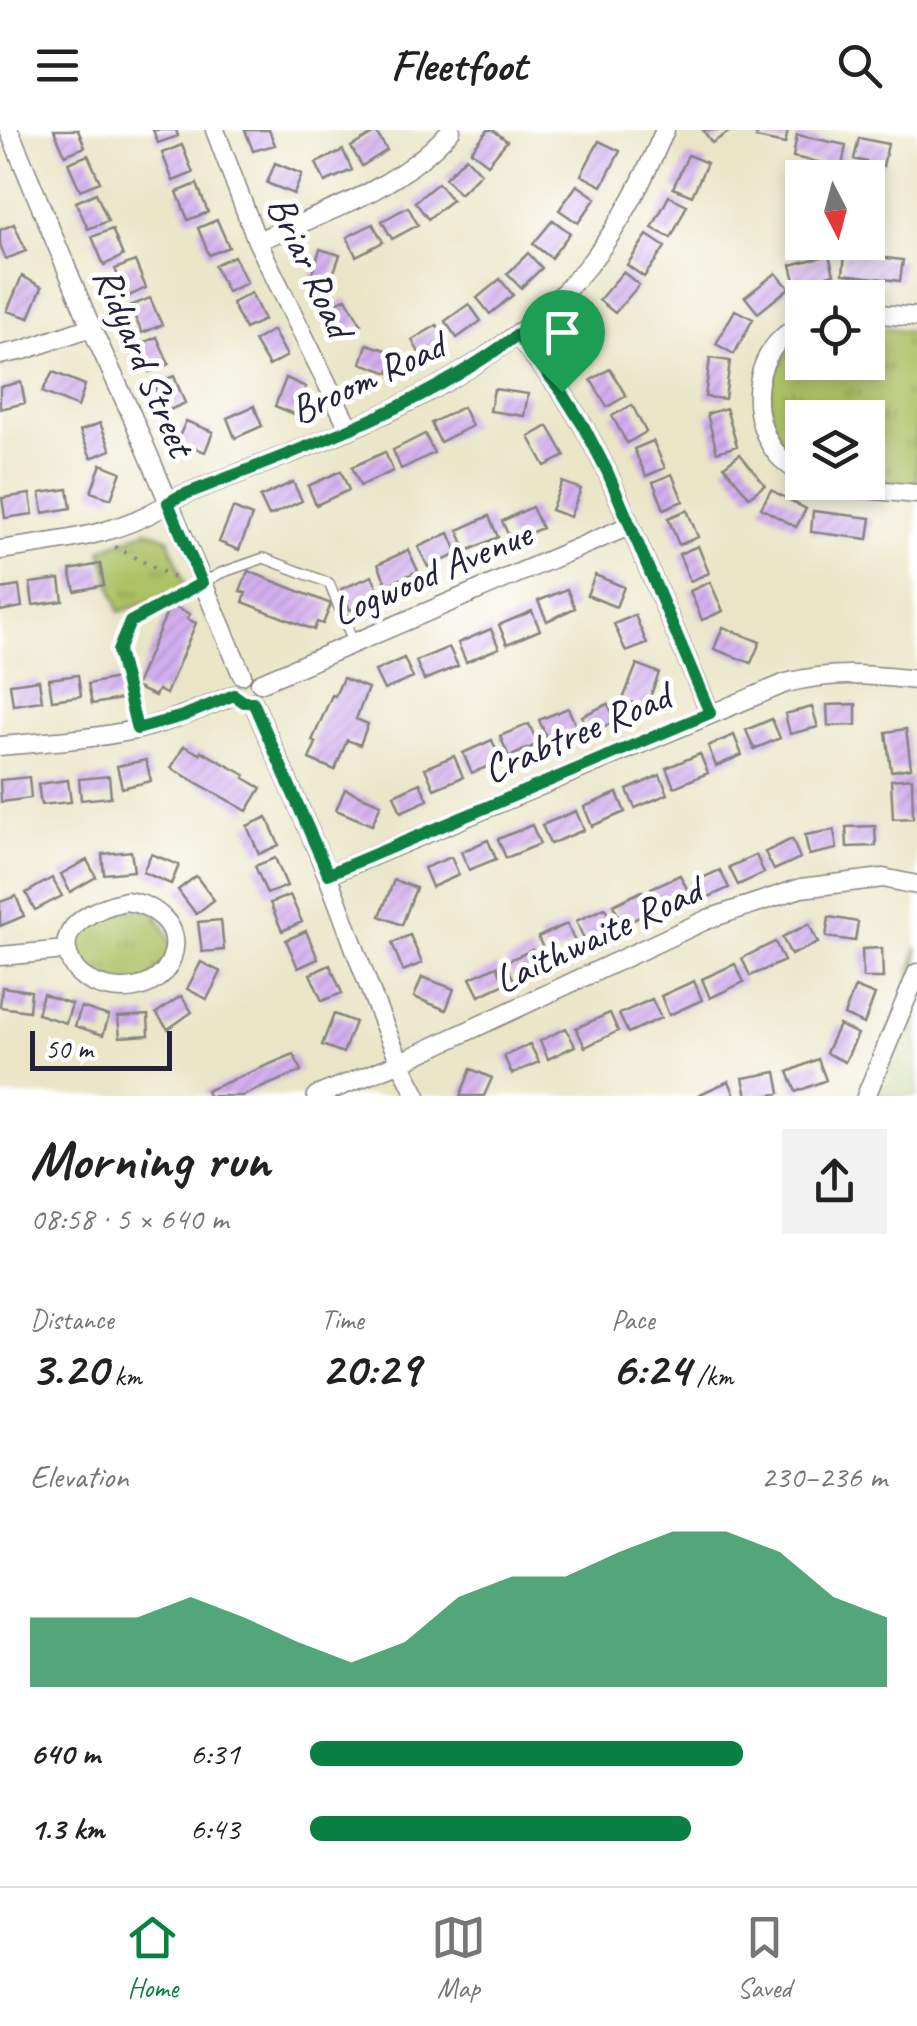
<!DOCTYPE html>
<meta charset="utf-8">
<style>
body{margin:0;font-family:Caveat,sans-serif;background:#f2f2f2;color:#222;height:100vh;display:flex;flex-direction:column;font-size:38px;white-space:nowrap}
*{box-sizing:border-box;margin:0}
p{font-size:32px;color:#767676}
.icon{flex:none;width:55px;height:55px;fill:none;stroke:currentColor;stroke-width:2;stroke-linecap:round;stroke-linejoin:round}
.map{position:relative;height:966px;overflow:hidden}
.drawer{display:flex;flex-direction:column;background:#fff;flex:1}
.drawer>*{flex:none}
.needle{width:65px;rotate:174deg}
.fabs{position:absolute;left:785px;top:30px;display:grid;gap:20px}
.fabs a{display:grid;place-items:center;width:100px;height:100px;border-radius:0px;background:#fff;box-shadow:0 5px 15px #0003;font-size:50px}
.scale{position:absolute;left:30px;bottom:25px;width:142px;box-sizing:border-box;padding-left:10px;border:5px solid #22223b;border-top:0;font-size:28px;line-height:35px;white-space:nowrap;color:#22223b;-webkit-text-stroke:8px #fff;paint-order:stroke}
.pin{position:absolute;display:grid;place-items:center;width:85px;height:85px;color:#fff;margin:-102px -42px;border-radius:50% 50% 50% 0;rotate:-45deg;box-shadow:0 0 10px #0007}
.pin .icon{rotate:45deg}
.round{display:grid;place-items:center;flex:none;width:105px;height:105px;border-radius:0px;background:#f2f2f2}
.overview{display:flex;align-items:center;justify-content:space-between;height:170px;padding:0 30px}
h1{font-size:55px;font-weight:700;line-height:75px}
.metrics{display:grid;grid-template-columns:repeat(3,1fr);gap:15px;height:170px;padding:10px 30px}
.metrics div{display:grid;align-content:center}
.metrics b{font-size:50px;font-weight:700}
.metrics small{font-size:28px;font-weight:400}
.metrics p{font-size:28px}
.chart{height:280px;padding:20px 30px}
.chart p{display:flex;justify-content:space-between}
.chart svg{width:100%;height:180px;margin-top:10px;fill:#0b8043;opacity:.7}
ul{padding:0 30px;list-style:none;font-size:32px}
li{display:grid;grid-template-columns:160px 120px 1fr;align-items:center;height:75px}
li i{height:25px;border-radius:12px;background:#0b8043}
header{display:flex;justify-content:space-between;align-items:center;height:130px;padding:0 30px;background:#fff;font-size:45px;font-weight:700}
.dock{display:flex;justify-content:space-around;align-items:center;height:140px;border-top:2px solid #e0e0e0;background:#fff;font-size:28px;color:#767676}
.dock a{display:grid;justify-items:center;gap:5px}
.dock .current{color:#0b8043}
.map>svg:first-child{display:block}
</style>
<header><svg class="icon" aria-label="menu" viewBox="0 0 24 24"><path d="M4 6h16M4 12h16M4 18h16"/></svg>Fleetfoot<svg class="icon" aria-label="search" viewBox="0 0 24 24"><circle cx="10" cy="10" r="6"/><path d="M15 15l6 6"/></svg></header>
<div class="map">
<svg width="917" height="966" viewBox="0 0 917 966">
<defs>
<pattern id="grass-tufts" width="24" height="20" patternUnits="userSpaceOnUse" patternTransform="scale(2.5)"><rect width="24" height="20" fill="#adc165"/><path d="M3 7l-1-3M5 7V3M7 7l1-3M15 17l-1-3M17 17v-4M19 17l1-3" fill="none" stroke="#8c9c54"/></pattern>
<pattern id="building-hatch" width="6" height="6" patternUnits="userSpaceOnUse" patternTransform="scale(2.5)"><rect width="6" height="6" fill="#d3afef"/><path d="M-1 1l2-2M0 6l6-6M5 7l2-2" fill="none" stroke="#b596ce"/></pattern>
</defs>
<rect width="100%" height="100%" fill="#fff"/>
<filter id="ink" filterUnits="userSpaceOnUse"><feTurbulence type="fractalNoise" baseFrequency=".01" numOctaves="2"/><feDisplacementMap in="SourceGraphic" scale="20" xChannelSelector="R" yChannelSelector="G"/><feConvolveMatrix kernelMatrix="1 2 1 2 8 2 1 2 1" color-interpolation-filters="sRGB"/></filter>
<filter id="wash" filterUnits="userSpaceOnUse"><feTurbulence type="fractalNoise" baseFrequency=".0048" numOctaves="4" result="noise"/><feDisplacementMap in="SourceGraphic" scale="40" xChannelSelector="R" yChannelSelector="G"/><feGaussianBlur stdDeviation="2.25" result="paint"/><feColorMatrix in="noise" values="0 0 0 0 0 0 0 0 0 0 0 0 0 0 0 0 0 1.4 0 .05"/><feComposite in="paint" operator="in"/></filter>
<g filter="url(#wash)">
<rect width="100%" height="100%" fill="#eae5c6"/>
<path fill="url(#grass-tufts)" stroke="#687250" stroke-width="2.5" d="M868 196 917 203V355L868 349V288H802V333C758 305 761 237 802 209V232H868Z
M147 400 168 408 187 460 119 482 101 420Z
M96 780H155L175 821 142 857 82 846 71 802Z"/>
<path fill="#adc165" stroke="#687250" stroke-width="2.5" d="M917 817V966H867L900 889Z"/>
<g id="blocks">
<path fill="url(#building-hatch)" d="M54 0H78L85 17 65 25Z
M153 0H176L178 6 158 13Z
M245 0H269L275 15 253 21Z
M488 0H493L507 11 488 34 471 21Z
M703 0H732L712 13Z
M757 0H788L785 14 756 8Z
M376 2 387 20 362 36 351 17Z
M797 5 846 15 842 37 793 27Z
M859 8 888 14 883 36 854 29Z
M599 11 620 21 602 56 581 45Z
M182 15 193 43 173 51 162 23Z
M343 20 352 40 325 52 316 33Z
M88 25 100 52 80 60 68 33Z
M688 25 707 33 692 66 673 58Z
M466 27 481 43 460 64 445 48Z
M275 33 302 44 294 64 267 53Z
M438 53 452 70 428 89 415 72Z
M197 54 208 82 188 90 177 62Z
M577 55 596 68 578 93 559 80Z
M96 63 108 91 88 99 76 72Z
M669 66 687 75 671 108 652 98Z
M408 77 418 95 392 109 382 91Z
M217 90 229 117 209 125 198 98Z
M553 90 570 103 551 128 533 114Z
M14 94 26 121 6 129 0 115V100Z
M373 94 383 112 356 126 347 107Z
M112 99 123 126 104 135 92 107Z
M647 105 665 117 644 147 627 135Z
M320 119 340 125 330 153 311 147Z
M528 123 542 138 521 158 507 144Z
M845 123 903 130 900 151 843 144Z
M829 125 834 144 796 154 791 135Z
M234 126 247 153 227 162 214 135Z
M135 131 146 158 127 167 115 139Z
M623 142 639 155 615 183 599 170Z
M776 143 789 158 758 183 745 167Z
M22 146 42 157 29 188 7 181Z
M500 149 513 165 490 184 477 168Z
M251 163 264 190 245 199 232 173Z
M150 168 162 195 142 203 130 176Z
M346 168 361 194 343 204 328 178Z
M469 174 481 191 457 208 445 191Z
M735 180 753 189 734 224 716 214Z
M576 193 596 194 593 230 573 229Z
M437 195 448 213 422 228 412 210Z
M273 200 287 226 269 236 254 211Z
M157 207 169 234 149 242 138 215Z
M367 214 395 223 389 243 361 233Z
M710 228 730 231 725 269 705 267Z
M610 239 626 266 607 277 591 250Z
M53 242 85 255 78 277 42 262Z
M174 246 185 273 165 282 154 254Z
M286 248 306 257 294 284 275 276Z
M21 252 25 273 0 279V257Z
M494 259 528 264 524 286 490 281Z
M632 275 646 302 627 313 612 286Z
M254 276 262 296 235 308 227 288Z
M463 277 472 296 440 312 431 293Z
M726 278 737 316 717 322 707 284Z
M186 291 213 302 205 322 177 311Z
M100 293 111 320 91 328 80 301Z
M548 296 565 326 545 336 529 307Z
M425 304 434 323 401 339 393 320Z
M653 311 665 338 646 346 634 319Z
M385 322 393 341 360 356 352 337Z
M740 324 765 355 749 367 724 336Z
M101 334 121 342 111 369 91 362Z
M341 341 349 360 316 375 308 356Z
M672 344 683 371 664 379 653 352Z
M293 352 302 371 269 386 260 367Z
M562 352 581 359 570 387 551 380Z
M68 359 71 378 43 383 40 363Z
M771 360 806 379 796 397 761 378Z
M30 364 33 384 5 388 2 368Z
M532 377 542 398 511 411 502 391Z
M233 378 252 386 239 420 219 412Z
M687 380 698 407 679 415 668 388Z
M813 381 871 388 868 409 811 402Z
M489 386 498 407 467 421 458 400Z
M449 403 458 424 428 437 418 417Z
M698 416 709 443 690 451 679 424Z
M408 420 418 441 387 455 378 434Z
M100 434 104 455 75 461 70 440Z
M248 441 331 474 323 494 317 492 314 500 243 472 246 463 240 461Z
M595 445 624 457 616 477 587 465Z
M372 446 381 466 350 480 341 459Z
M60 449 63 471 33 475 30 453Z
M710 452 723 481 702 490 690 461Z
M19 456 22 477 0 481V459Z
M567 459 575 478 547 491 538 471Z
M170 475 190 484 187 489 196 493 166 564 158 560 155 566 135 557Z
M532 481 540 500 507 514 499 495Z
M635 485 647 514 626 522 614 494Z
M723 497 760 512 751 533 714 519Z
M491 499 499 518 466 532 458 513Z
M449 517 458 536 424 550 416 531Z
M404 528 413 548 384 560 375 541Z
M637 534 659 543 646 578 623 569Z
M78 545 81 566 52 570 49 549Z
M117 548 121 569 92 574 88 554Z
M343 548 368 558 356 589 368 594 360 615 347 610 335 640 309 629 316 613 312 611 332 565 335 566Z
M39 550 42 571 13 575 10 554Z
M608 574 616 591 589 603 582 586Z
M856 574V595L828 596 827 575Z
M812 577 818 597 790 604 785 584Z
M568 578 577 598 548 610 539 590Z
M772 589 780 608 754 619 746 600Z
M529 594 538 614 509 627 500 606Z
M906 599 911 638 891 641 886 602Z
M734 605 742 625 716 636 708 616Z
M492 610 501 631 472 643 463 623Z
M184 616 200 624 201 621 245 645 244 648 261 658 247 681 171 638Z
M700 624 708 643 674 657 666 638Z
M454 626 463 647 434 659 425 638Z
M146 630 151 651 122 658 117 636Z
M660 645 668 664 635 678 627 660Z
M109 646 111 667 81 670 79 649Z
M29 647 31 668 1 672 0 650Z
M912 648 913 688 893 689 891 650Z
M68 650 71 672 41 675 38 654Z
M420 653 428 670 401 682 394 665Z
M345 659 381 674 372 695 336 680Z
M617 663 625 682 592 696 584 677Z
M576 681 584 700 550 714 542 695Z
M267 687 279 715 259 724 247 696Z
M532 695 540 714 506 728 498 709Z
M875 696 876 716 847 717 846 697Z
M834 700 837 719 809 725 805 705Z
M792 709 800 728 774 740 765 722Z
M488 710 496 729 469 740 461 722Z
M131 721 134 741 104 744 102 724Z
M151 724 179 735 171 754 143 742Z
M756 725 764 743 738 755 729 737Z
M451 727 459 745 432 757 424 738Z
M275 728 287 756 267 764 255 736Z
M87 730 96 747 70 762 61 744Z
M720 740 729 758 702 770 693 752Z
M680 745 690 765 661 778 651 758Z
M196 746 214 770 196 784 178 760Z
M52 748 62 766 35 780 26 763Z
M394 750 416 758 402 795 380 786Z
M642 761 652 781 623 795 613 775Z
M290 765 302 792 282 801 270 773Z
M16 766 24 786 0 796V772Z
M605 778 614 798 585 811 576 791Z
M829 787 858 792 855 811 826 807Z
M221 790 224 820 202 822 198 792Z
M567 794 576 814 547 827 538 807Z
M809 794 818 813 791 825 782 807Z
M306 801 318 829 298 838 286 810Z
M410 805 422 833 403 841 392 813Z
M775 812 784 831 750 846 742 828Z
M882 818 883 848H863L862 819Z
M532 820 541 838 514 850 505 832Z
M201 832 221 842 207 869 187 859Z
M735 834 744 852 710 868 702 849Z
M330 835 342 863 322 871 310 844Z
M497 836 505 854 479 866 470 848Z
M422 847 454 859 446 880 414 867Z
M694 851 702 870 669 885 661 866Z
M2 857 31 861 29 881 0 877Z
M855 857 875 865 864 894 844 885Z
M43 864 72 874 66 893 37 884Z
M181 866 192 882 168 899 156 883Z
M652 869 661 888 628 903 619 884Z
M81 877 109 886 103 905 75 896Z
M610 883 618 901 585 917 576 898Z
M334 884 355 892 343 923 322 915Z
M148 885 149 905 120 907 118 887Z
M839 895 858 904 845 932 826 923Z
M566 898 575 916 548 929 540 911Z
M530 914 539 932 512 944 504 926Z
M294 924 301 941 242 966H208L206 961Z
M818 929 826 950 796 962 788 942Z
M471 939 492 948 484 966H460Z
M776 942 780 963 766 966H747L743 948Z
M729 951 735 966H696L711 959Z"/>
</g>
</g>
<g filter="url(#ink)">
<use href="#blocks" fill-opacity="0" stroke="#868480" stroke-width="2.5"/>
<g fill="none" stroke-linecap="round" stroke-linejoin="round">
<g stroke="#868480" stroke-width="12">
<path id="service" d="M131 492 221 443 264 428 329 453 354 514
M119 521 137 599"/>
</g>
<g stroke="#868480" stroke-width="21">
<path id="minor" d="M9 0 91 197 132 286 242 545
M215 0 257 111 349 298
M257 111C327 82 399 59 451 0
M868 183 917 187
M802 193C796 198 789 202 783 207 750 237 751 291 777 324 783 332 794 339 802 344
M517 205 562 262 584 297 607 341 710 583
M0 225 24 220 91 197
M825 352 833 356 917 364
M0 420C65 410 122 406 178 367 324 309 488 260 590 133 622 93 645 46 665 0
M260 553 629 396
M253 572C278 630 305 688 328 747 357 821 380 896 417 966
M0 616C46 612 94 609 139 599 172 591 203 578 234 565
M327 745 786 553C836 541 867 545 917 550
M126 771C154 775 183 795 172 827 160 864 110 867 82 846 75 841 72 835 69 827 55 794 102 776 126 771Z
M0 826 66 820
M316 966 399 933 708 789 801 758 883 748 917 755
M866 966 917 843"/>
</g>
<path stroke="#868480" stroke-width="4" stroke-dasharray="2.5 8" stroke-linecap="butt" d="M115 417 178 450"/>
<use href="#service" stroke="#fff" stroke-width="9"/>
<use href="#minor" stroke="#fff" stroke-width="18"/>
</g>
</g>
<g fill="none" stroke-linecap="round" stroke-linejoin="round" filter="url(#ink)">
<g stroke="#fff" stroke-width="20">
<path id="route" d="M517 205 562 262 584 297 607 341 710 583 328 744 253 572H244L234 565 183 586 137 599 118 521 130 492 202 453 168 373 178 367C294 321 417 281 517 205Z"/>
</g>
<use href="#route" stroke="#0b8043" stroke-width="12"/>
</g>
<g text-anchor="middle" stroke-width="10" stroke-linejoin="round" paint-order="stroke">
<g font-size="40" fill="#22223b" stroke="#fff">
<text transform="translate(311 136) rotate(65)" y="14">Briar Road</text>
<text transform="translate(145 231) rotate(67)" y="14">Ridyard Street</text>
<text transform="translate(367 247) rotate(-25)" y="14">Broom Road</text>
<text transform="translate(431 442) rotate(-23)" y="14">Logwood Avenue</text>
<text transform="translate(576 602) rotate(-23)" y="14">Crabtree Road</text>
<text transform="translate(597 804) rotate(-25)" y="14">Laithwaite Road</text>
</g>
</g>
</svg>
<div class="fabs">
<a><svg class="needle" viewBox="-14 -14 28 28"><path d="M0-13l5 13h-10z" fill="#e53935"/><path d="M0 13l5-13h-10z" fill="#767676"/></svg></a>
<a><svg class="icon" aria-label="locate" viewBox="0 0 24 24"><circle cx="12" cy="12" r="6"/><path d="M12 2v4M12 18v4M2 12h4M18 12h4"/></svg></a>
<a><svg class="icon" aria-label="layers" viewBox="0 0 24 24"><path d="M12 4l9 5-9 5-9-5zM3 14l9 5 9-5"/></svg></a>
</div>
<div class="scale">50 m</div>
<div class="pin" style="left:562px;top:262px;background:#1e9e55"><svg class="icon" aria-label="arrive" viewBox="0 0 24 24"><path d="M6 21V4h12l-3 4 3 4H6"/></svg></div>
</div>
<section class="drawer">
<div class="overview"><div><h1>Morning run</h1><p>08:58 · 5 × 640 m</p></div><a class="round"><svg class="icon" aria-label="share" viewBox="0 0 24 24"><path d="M12 15V3M7 8l5-5 5 5M5 13v7h14v-7"/></svg></a></div>
<div class="metrics">
<div><p>Distance</p><b>3.20<small> km</small></b></div>
<div><p>Time</p><b>20:29</b></div>
<div><p>Pace</p><b>6:24<small> /km</small></b></div>
</div>
<div class="chart"><p><span>Elevation</span>230–236 m</p>
<svg viewBox="0 0 160 44" preserveAspectRatio="none"><path d="M0 44V27L10 27L20 27L30 22L40 27L50 33L60 38L70 33L80 22L90 17L100 17L110 11L120 6L130 6L140 11L150 22L160 27V44z"/></svg>
</div>
<ul>
<li><b>640 m</b>6:31<i style="width:75%"></i></li>
<li><b>1.3 km</b>6:43<i style="width:66%"></i></li>
</ul>
</section>
<nav class="dock">
<a class="current"><svg class="icon" aria-label="home" viewBox="0 0 24 24"><path d="M3 11l9-7 9 7M6 9v11h12V9"/></svg>Home</a>
<a><svg class="icon" aria-label="map" viewBox="0 0 24 24"><path d="M3 6l6-2 6 2 6-2v14l-6 2-6-2-6 2zM9 4v14M15 6v14"/></svg>Map</a>
<a><svg class="icon" aria-label="saved" viewBox="0 0 24 24"><path d="M7 4h10v16l-5-4-5 4z"/></svg>Saved</a>
</nav>
